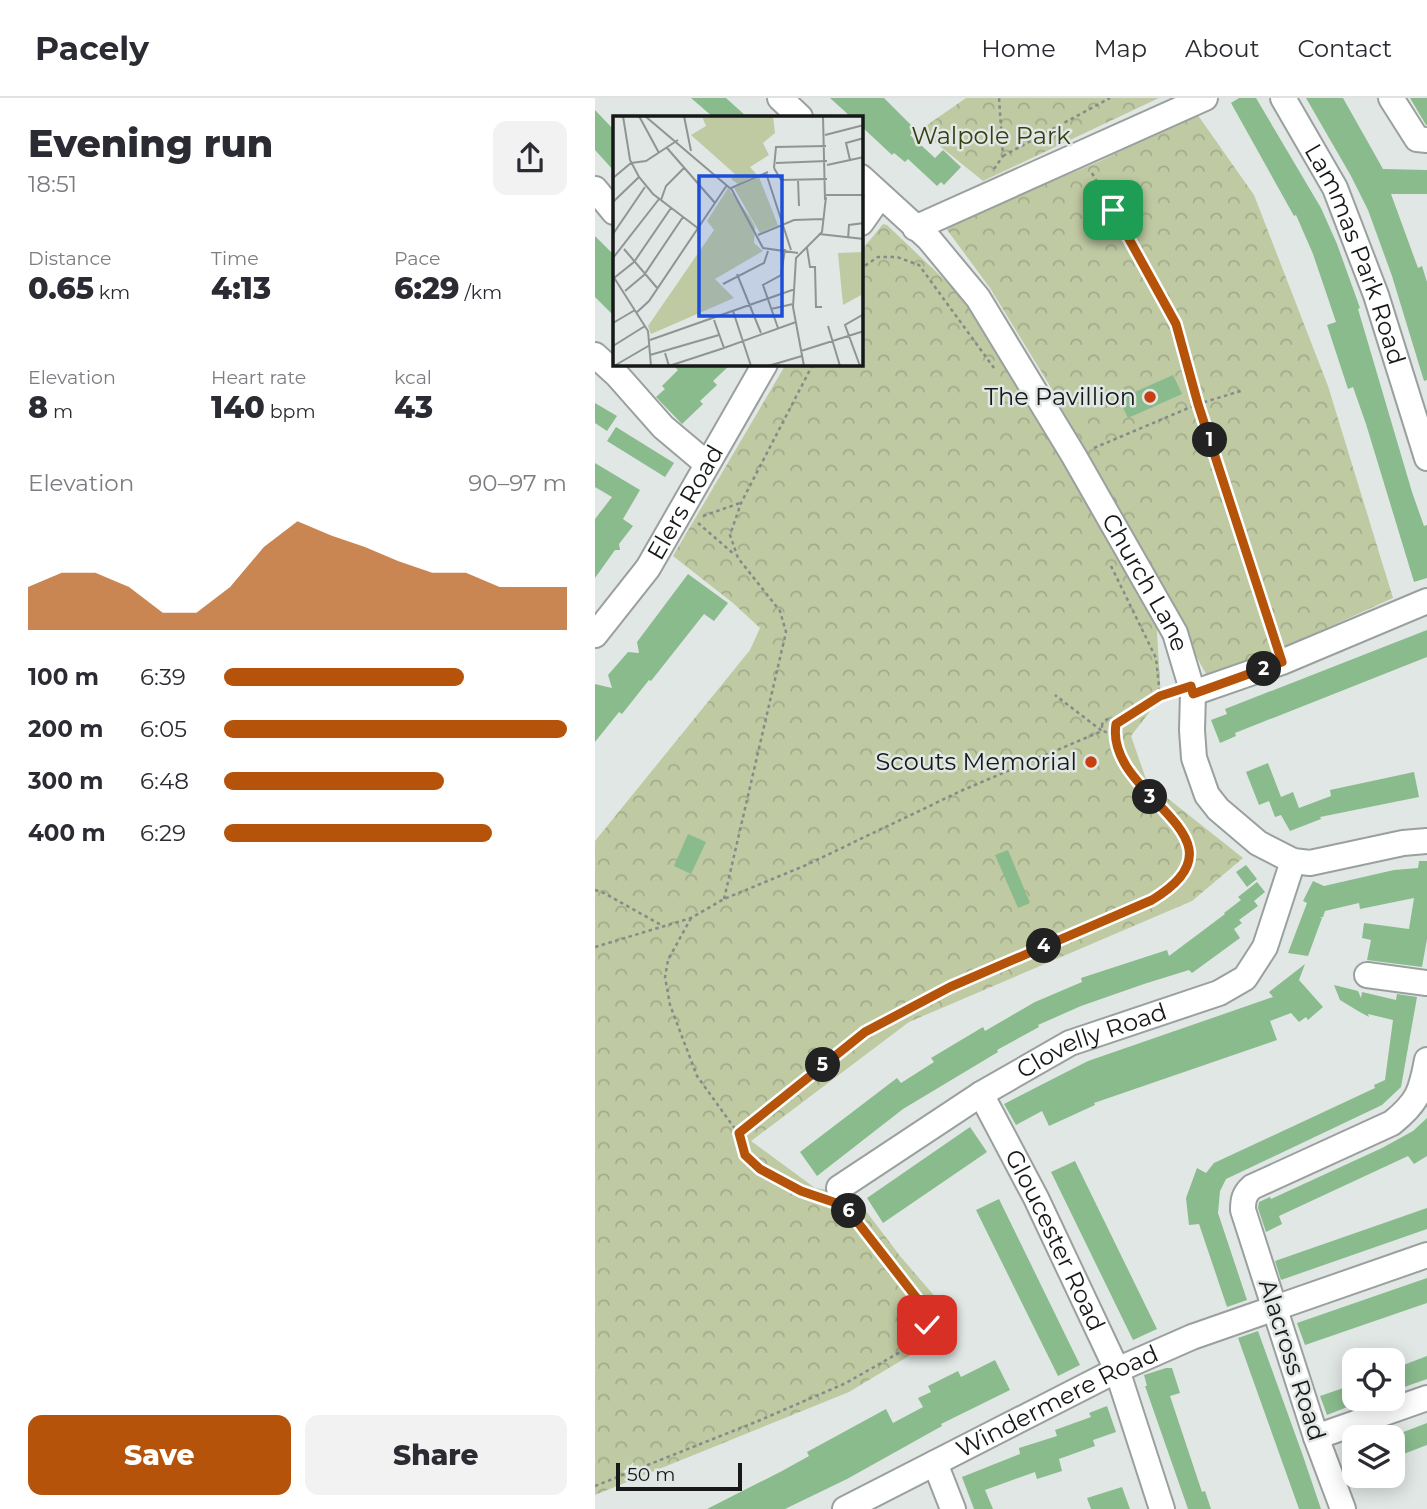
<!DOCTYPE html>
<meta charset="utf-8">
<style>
body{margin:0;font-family:Montserrat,sans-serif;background:#f2f2f3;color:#2b2b33;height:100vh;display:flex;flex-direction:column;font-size:26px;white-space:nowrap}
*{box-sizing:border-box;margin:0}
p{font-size:23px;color:#7c7c81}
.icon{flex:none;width:38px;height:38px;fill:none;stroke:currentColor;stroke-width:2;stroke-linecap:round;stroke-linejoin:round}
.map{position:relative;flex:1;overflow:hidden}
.drawer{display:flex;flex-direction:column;background:#fff;width:595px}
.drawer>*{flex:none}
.fabs{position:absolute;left:747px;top:1250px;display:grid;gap:14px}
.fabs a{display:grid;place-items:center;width:63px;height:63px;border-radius:14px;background:#fff;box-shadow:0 4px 18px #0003;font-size:35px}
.scale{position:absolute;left:21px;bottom:18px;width:126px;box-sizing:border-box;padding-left:7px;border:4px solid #171919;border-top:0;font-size:19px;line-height:24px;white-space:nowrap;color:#171919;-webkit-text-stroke:5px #e1e7e5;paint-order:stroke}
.pin{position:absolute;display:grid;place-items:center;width:60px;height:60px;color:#fff;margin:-30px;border-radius:14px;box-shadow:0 4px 10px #0006}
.km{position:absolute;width:35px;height:35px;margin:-18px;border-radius:50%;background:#222;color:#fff;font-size:19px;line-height:35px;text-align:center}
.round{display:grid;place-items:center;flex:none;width:74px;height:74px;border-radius:14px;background:#f2f2f3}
.head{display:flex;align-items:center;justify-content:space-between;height:119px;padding:0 28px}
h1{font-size:38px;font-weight:800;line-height:52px}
.stats{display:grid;grid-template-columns:repeat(3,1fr);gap:10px;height:119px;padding:7px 28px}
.stats div{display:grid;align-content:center}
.stats b{font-size:30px;font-weight:800}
.stats small{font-size:19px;font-weight:400}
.stats p{font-size:19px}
.chart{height:196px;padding:14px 28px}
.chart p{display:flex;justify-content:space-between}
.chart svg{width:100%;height:126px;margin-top:7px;fill:#b45309;opacity:.7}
.button{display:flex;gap:14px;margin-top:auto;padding:14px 28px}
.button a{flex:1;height:80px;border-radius:14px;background:#b45309;color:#fff;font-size:28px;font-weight:800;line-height:80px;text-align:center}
.button a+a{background:#f2f2f3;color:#2b2b33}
ul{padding:0 28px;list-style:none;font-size:23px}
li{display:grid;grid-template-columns:112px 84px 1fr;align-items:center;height:52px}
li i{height:18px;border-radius:9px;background:#b45309}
header{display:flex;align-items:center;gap:42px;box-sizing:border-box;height:98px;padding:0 35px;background:#fff;border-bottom:2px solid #e1e1e2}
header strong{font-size:33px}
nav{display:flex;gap:38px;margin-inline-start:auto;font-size:24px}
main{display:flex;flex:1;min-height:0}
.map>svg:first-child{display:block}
</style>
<header>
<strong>Pacely</strong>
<nav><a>Home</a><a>Map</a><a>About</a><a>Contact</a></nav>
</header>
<main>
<section class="drawer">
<div class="head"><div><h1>Evening run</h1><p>18:51</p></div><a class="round"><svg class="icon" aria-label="share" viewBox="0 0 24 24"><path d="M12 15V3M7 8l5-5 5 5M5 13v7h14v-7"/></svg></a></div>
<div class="stats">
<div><p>Distance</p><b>0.65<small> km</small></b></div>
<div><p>Time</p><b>4:13</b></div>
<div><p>Pace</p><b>6:29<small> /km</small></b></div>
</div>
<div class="stats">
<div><p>Elevation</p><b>8<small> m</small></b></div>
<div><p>Heart rate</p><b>140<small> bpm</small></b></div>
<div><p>kcal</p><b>43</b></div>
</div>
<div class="chart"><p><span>Elevation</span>90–97 m</p>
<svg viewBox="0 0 160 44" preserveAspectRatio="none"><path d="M0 44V29L10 24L20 24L30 29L40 38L50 38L60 29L70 15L80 6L90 11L100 15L110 20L120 24L130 24L140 29L150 29L160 29V44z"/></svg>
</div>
<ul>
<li><b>100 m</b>6:39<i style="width:70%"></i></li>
<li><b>200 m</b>6:05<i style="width:100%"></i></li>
<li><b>300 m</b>6:48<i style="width:64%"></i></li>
<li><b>400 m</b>6:29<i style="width:78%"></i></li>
</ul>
<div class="button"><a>Save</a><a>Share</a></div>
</section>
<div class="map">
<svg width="832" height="1411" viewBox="0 0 832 1411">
<defs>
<pattern id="park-crowns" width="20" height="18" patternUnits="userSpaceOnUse" patternTransform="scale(1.75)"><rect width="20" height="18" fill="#bfc9a2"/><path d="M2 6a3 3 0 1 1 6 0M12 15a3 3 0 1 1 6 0" fill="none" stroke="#a3ac8b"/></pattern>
</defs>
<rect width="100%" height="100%" fill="#e1e7e5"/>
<path fill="url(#park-crowns)" d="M371 0H564L388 83 325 32Z
M602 16 659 97 733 288 798 500 615 583 500 376 455 288 395 190 350 129 503 64Z
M288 126 292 127 375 206 561 518 566 599 536 638 552 684 648 760 597 803 314 924 156 1043 220 1090 258 1096 305 1158 355 1216 352 1235 254 1294 0 1397V743L155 552 165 530 138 505 78 458 191 266H266V153Z"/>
<path fill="#89bb8d" d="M96 0H131L152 19H118Z
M235 0H289L321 32 315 37 340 60 348 52 366 69 349 87 346 84 342 88 313 61 310 64 299 55 297 57 266 28V19H256Z
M644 0H661L726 110 742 146 765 210 763 211 817 394 829 428 832 427V480L819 484 771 326 758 289 753 291 732 227 741 224 718 156 701 117 699 118 636 5Z
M711 0H748L788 71 832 72V96H796L823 170 827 168 832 184V282L829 283 797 178 773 112 756 78Z
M815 0H832V27H831Z
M0 12 19 32V73L0 52Z
M0 138 19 157V218L0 199Z
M77 266H136L118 283 122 287 105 303 108 306 87 326 61 299 70 291 67 288 83 272Z
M578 277 587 296 533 320 524 301Z
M0 305 22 318 12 333 0 325Z
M21 329 79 365 70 379 12 343Z
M0 365 45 392 28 421 38 428 24 446 25 452H20L0 480V421L17 399 0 389Z
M93 476 133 505 119 523 109 516 56 583 54 582 27 616 24 614 0 644V586L17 590 13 577 33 554 44 555 42 544Z
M832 532V559L640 635 641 638 625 645 616 622 632 616 630 611Z
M673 665 686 699 698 694 704 710 736 698 735 692 819 674 824 699 725 719 726 721 695 733 686 717 680 719 674 703 664 707 651 674Z
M93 736 111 744 96 776 79 768Z
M413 752 435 805 423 810 400 757Z
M824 763H832V841L827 869 772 862 776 842 767 840 769 825 814 831 819 800 765 811 764 805 730 813 728 819 724 820H727L713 858 693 855 712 805 708 803 718 783 729 788 799 772 823 770Z
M651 767 662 781 652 789 641 774Z
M662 784 670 794 659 803 663 808 644 822 647 825 639 831 645 840 597 875 594 872 549 886 486 908 443 927 444 929 402 952 403 954 308 1011 222 1078 205 1054 302 980 306 985 339 964 336 960 388 929 390 933 440 904 487 884 486 880 572 852 574 858 630 816 629 815 646 802 643 799Z
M710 866 704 882 728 909 713 922 711 919 704 924 696 915 675 923 682 942 499 1005 500 1007 454 1028 447 1013 421 1027 409 1006 493 963 678 899 674 894Z
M739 887 763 893 766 900 767 894 801 902 802 896 822 899 806 989 787 1007 631 1081 625 1093 623 1115 652 1202 632 1209 604 1126 594 1127 591 1100 602 1070 611 1075 619 1065 780 990 779 987 790 982 798 922 773 916 774 919 763 913 745 902Z
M832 1020V1058L819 1066 813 1058 684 1118 687 1126 671 1134 663 1110 664 1104 675 1099 676 1101 787 1050 818 1033Z
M375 1029 392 1054 288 1125 272 1100Z
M480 1063 562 1231 538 1242 456 1074Z
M404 1101 485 1267 463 1278 381 1112Z
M832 1110V1131L686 1182 680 1163Z
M832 1180V1205L710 1247 702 1225Z
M663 1233 708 1358 726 1411H704L643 1240Z
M832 1258V1281L798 1293V1271Z
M400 1262 415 1292 346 1326 347 1328 252 1381 190 1411H112L187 1373 214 1358 212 1354 291 1311 298 1325 328 1309 323 1300 336 1294 333 1288 363 1273 366 1279Z
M571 1270H577L585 1295 575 1298 607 1394 610 1393 616 1411H593L550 1288H552L549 1277Z
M760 1286V1306L732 1317 725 1298Z
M512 1308 521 1334 498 1342 500 1348 464 1361 467 1373 442 1381 440 1374 390 1392 398 1411H379L367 1379 425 1356 424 1350 462 1338 460 1332 496 1319 494 1315Z
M832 1325V1347L798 1360V1338Z
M527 1389 535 1411H496L492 1400Z"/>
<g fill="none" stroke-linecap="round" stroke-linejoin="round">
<g stroke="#9aa09e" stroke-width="28">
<g id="minor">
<path d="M185 0 205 19"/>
<path id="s1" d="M688 0 740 90 781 197 832 360"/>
<path d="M796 0 822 41 832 42"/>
<path id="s2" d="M266 79 334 141 383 200 479 358 580 535 598 595 597 632 599 660 612 697 623 711 663 745 698 763 715 765 808 745 832 743"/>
<path d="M0 91 19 114"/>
<path d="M266 125 285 98"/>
<path d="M320 130 610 0"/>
<path d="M0 257 22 277 68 329 112 366"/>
<path id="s3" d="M0 537 53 470 170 266"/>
<path d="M598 595 687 564 832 503"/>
<path d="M772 877 832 885"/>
<path id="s4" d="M386 996 441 1100 522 1272 567 1411"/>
<path id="s5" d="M244 1090 386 996 475 945 624 895 650 880 670 849 698 763"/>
<path d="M721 1339 832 1300"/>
<path d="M340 1365 358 1411"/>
<path id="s6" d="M250 1411 522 1272 597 1239 832 1157"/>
<path d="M748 1411 721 1339 648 1112C648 1102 649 1096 657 1089L797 1025C823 1004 826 994 832 962"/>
</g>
</g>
<path stroke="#868b8a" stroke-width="2.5" stroke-dasharray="3.5 3.5" stroke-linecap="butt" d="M408 58 515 0
M399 71 408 58 404 0
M497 75 581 226 603 306 680 545
M266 173 268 169 283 159H302L324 167 399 270
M499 350 603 306 649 292
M108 418 145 405
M103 425 140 457
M516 468 561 560 565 598
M507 628a7 7 0 1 1 14 0a7 7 0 1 1-14 0Z
M521 626 565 598 576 594
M0 792 9 795 68 828
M129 801 191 534 185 513 143 460 135 437 146 405 218 266
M96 820 73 862 70 879 75 907 102 978 143 1035
M0 849 96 820 129 801 209 768 368 692 507 633 460 597
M225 1099C204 1092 163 1076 150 1057 147 1052 145 1042 143 1035L270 934 355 889 557 802C591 781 610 757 579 721 566 706 548 695 537 678 529 665 524 649 520 634
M0 1388 163 1323 251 1285 328 1241 332 1227 324 1203 251 1109"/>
<use href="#minor" stroke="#fff" stroke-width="24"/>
</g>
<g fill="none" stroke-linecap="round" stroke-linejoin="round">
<g stroke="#fff" stroke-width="14">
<path id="route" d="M332 1227 324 1203 250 1108 206 1093 165 1071 150 1057 144 1035 270 934 355 889 557 802C663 738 509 700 521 626L565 598 596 588 598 596 687 564 603 306 581 226 518 112"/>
</g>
<use href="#route" stroke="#b45309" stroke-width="9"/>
</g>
<g fill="#c73f11" stroke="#e1e7e5" stroke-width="2.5">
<circle cx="555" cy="299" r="7"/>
<circle cx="496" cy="664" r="7"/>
</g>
<g text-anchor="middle" stroke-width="5" stroke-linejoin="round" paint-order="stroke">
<g font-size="24" fill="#373f11" stroke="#e1e7e5">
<text x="396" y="46">Walpole Park</text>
</g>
<g font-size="24" fill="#171919" stroke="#e1e7e5">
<text dy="8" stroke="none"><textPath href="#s1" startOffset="173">Lammas Park Road</textPath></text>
<text dy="8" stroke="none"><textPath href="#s3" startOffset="161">Elers Road</textPath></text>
<text dy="8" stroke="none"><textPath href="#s2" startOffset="499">Church Lane</textPath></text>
<text dy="8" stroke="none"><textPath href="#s5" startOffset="294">Clovelly Road</textPath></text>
<text dy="8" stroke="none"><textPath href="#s4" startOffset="164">Gloucester Road</textPath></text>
<text transform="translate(697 1262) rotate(72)" y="8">Alacross Road</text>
<text dy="8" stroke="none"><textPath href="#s6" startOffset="238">Windermere Road</textPath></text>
</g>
<g font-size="24" fill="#171919" stroke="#e1e7e5" text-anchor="end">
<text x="541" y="307">The Pavillion</text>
<text x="482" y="672">Scouts Memorial</text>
</g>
</g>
<g transform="translate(18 18)">
<rect width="250" height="250" fill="#e1e7e5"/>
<path d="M250 136V178L230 189 225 137Z" fill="#bfc9a2"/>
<path d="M89 0H160L162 17 150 27 156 39 137 51 144 59 125 68 118 63 123 59 78 19 93 10ZM146 61 165 109 147 117 121 72ZM115 72 137 101 142 111 141 127 150 135 102 163 121 182 38 218 35 210 101 114 94 105Z" fill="#bfc9a2"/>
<path fill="none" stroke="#909593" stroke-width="2" d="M10 0 17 44 26 61 40 78 86 113M26 0 46 37M32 0 119 74 150 132 185 137M71 0 78 35M210 0 212 84M212 19 251 9M54 32 102 87M237 44 233 27 251 22M163 47 214 45M214 49 251 41M161 52 163 31 213 30M161 52 168 64 214 63M153 57 178 134M0 62 18 47 33 45 65 24M185 64 186 90M118 72 155 56M213 79H251M48 84 53 70 71 52M0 86 26 61M0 118 32 71M206 118 251 123M145 119 181 104 210 103M235 123 236 109 251 107M194 132 197 151H202L203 191H209M11 133 45 173M0 142 46 83M124 158 148 217M0 160 35 215 38 250M1 162 21 146 58 92M110 168 151 147 155 135M12 175 31 159 70 101M158 193 180 188M120 195 138 250M23 197 36 185 114 69M101 204 111 232 183 206M0 207 22 194M215 210 227 250M165 212 150 169 168 159 172 133M37 224 182 173M0 230 32 210M188 235 251 215M52 237 56 250 111 232M37 239 106 219M1 250 37 229M155 250 189 240M191 250 180 191 183 142 209 116 213 81M247 250 232 209 251 198"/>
<path fill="#1d4ed8" fill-opacity="0.15" stroke="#1d4ed8" stroke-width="3.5" d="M86 60H169V200H86Z"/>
<rect width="250" height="250" fill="none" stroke="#171919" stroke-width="3.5"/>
</g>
</svg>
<div class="fabs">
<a><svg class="icon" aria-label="locate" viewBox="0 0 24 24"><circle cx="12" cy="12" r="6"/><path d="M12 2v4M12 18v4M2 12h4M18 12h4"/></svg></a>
<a><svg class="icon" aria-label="layers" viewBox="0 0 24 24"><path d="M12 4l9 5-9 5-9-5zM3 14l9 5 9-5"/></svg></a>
</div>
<div class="scale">50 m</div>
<div class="pin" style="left:518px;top:112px;background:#1e9e55"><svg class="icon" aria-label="arrive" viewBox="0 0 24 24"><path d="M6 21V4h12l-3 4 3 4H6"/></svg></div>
<div class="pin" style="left:332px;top:1227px;background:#d93025"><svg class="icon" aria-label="check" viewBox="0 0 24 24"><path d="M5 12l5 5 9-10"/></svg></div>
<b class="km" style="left:615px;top:342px">1</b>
<b class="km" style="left:669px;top:571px">2</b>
<b class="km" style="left:555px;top:699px">3</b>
<b class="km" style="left:449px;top:848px">4</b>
<b class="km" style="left:228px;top:967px">5</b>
<b class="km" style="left:254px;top:1113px">6</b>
</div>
</main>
